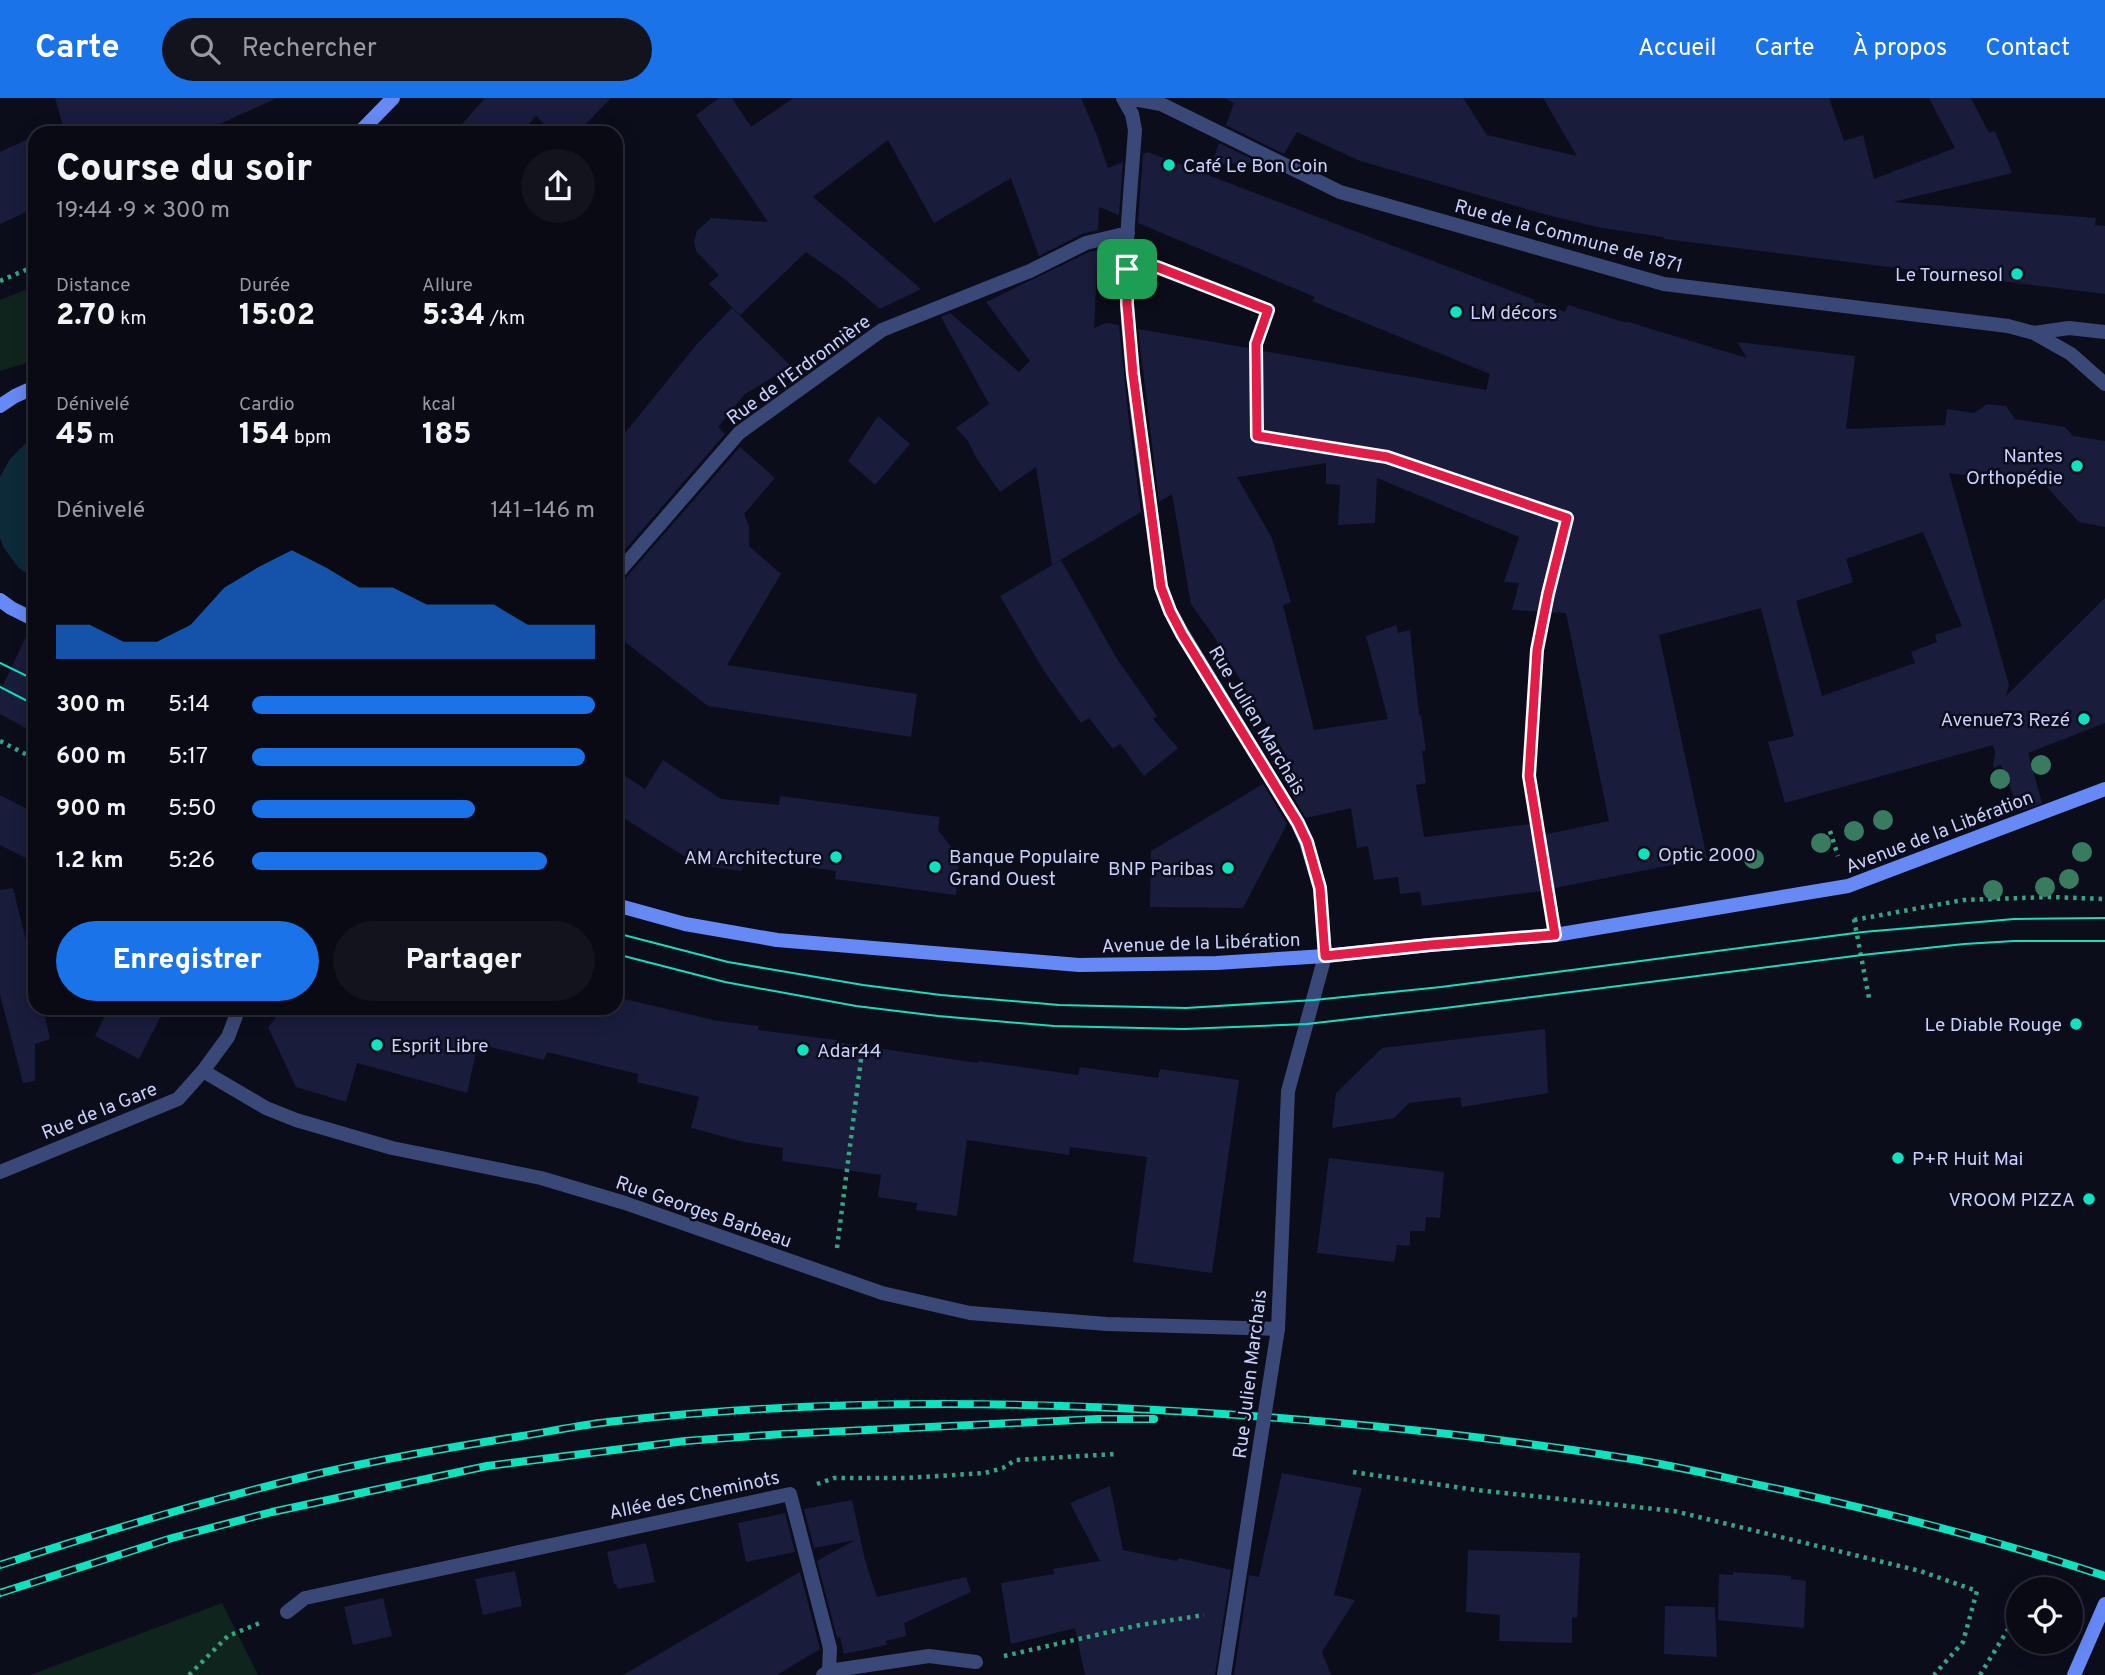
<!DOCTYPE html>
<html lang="fr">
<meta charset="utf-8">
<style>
body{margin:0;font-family:Overpass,sans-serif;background:#12131d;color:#f1f3f6;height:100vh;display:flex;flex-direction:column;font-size:26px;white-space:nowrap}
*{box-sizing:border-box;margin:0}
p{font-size:23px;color:#999aa0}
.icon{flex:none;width:38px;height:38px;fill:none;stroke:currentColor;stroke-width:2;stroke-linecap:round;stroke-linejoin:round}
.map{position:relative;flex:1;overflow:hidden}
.drawer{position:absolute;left:28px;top:28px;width:595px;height:889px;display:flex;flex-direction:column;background:#090a14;border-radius:21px;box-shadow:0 4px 18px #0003,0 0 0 2px #292b34}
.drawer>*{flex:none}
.fabs{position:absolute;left:2006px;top:1479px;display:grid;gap:14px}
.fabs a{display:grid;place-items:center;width:77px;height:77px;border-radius:50%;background:#090a14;box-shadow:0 4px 18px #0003,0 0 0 2px #292b34;font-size:35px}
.pin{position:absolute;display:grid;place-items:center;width:60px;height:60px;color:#fff;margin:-30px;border-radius:14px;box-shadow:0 4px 10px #0006}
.round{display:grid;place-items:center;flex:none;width:74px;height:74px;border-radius:37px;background:#12131d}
.head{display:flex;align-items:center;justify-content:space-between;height:119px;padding:0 28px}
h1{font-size:38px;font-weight:800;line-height:52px}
.stats{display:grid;grid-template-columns:repeat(3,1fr);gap:10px;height:119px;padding:7px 28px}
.stats div{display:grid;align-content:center}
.stats b{font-size:30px;font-weight:800}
.stats small{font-size:19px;font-weight:400}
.stats p{font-size:19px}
.chart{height:196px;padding:14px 28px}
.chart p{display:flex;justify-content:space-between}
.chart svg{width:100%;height:126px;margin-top:7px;fill:#1a73e8;opacity:.7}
.cta{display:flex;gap:14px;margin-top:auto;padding:14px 28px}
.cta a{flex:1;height:80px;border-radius:42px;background:#1a73e8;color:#fff;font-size:28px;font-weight:800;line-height:80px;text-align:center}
.cta a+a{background:#12131d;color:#f1f3f6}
ul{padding:0 28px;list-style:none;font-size:23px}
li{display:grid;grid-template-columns:112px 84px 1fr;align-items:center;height:52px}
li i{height:18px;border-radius:9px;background:#1a73e8}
header{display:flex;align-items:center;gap:42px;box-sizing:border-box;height:98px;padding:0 35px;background:#1a73e8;color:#fff}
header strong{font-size:33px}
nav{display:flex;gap:38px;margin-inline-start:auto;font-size:24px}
.search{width:490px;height:63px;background:#12131d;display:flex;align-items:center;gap:18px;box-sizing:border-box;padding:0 24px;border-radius:38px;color:#999aa0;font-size:26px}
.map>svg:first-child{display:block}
</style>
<header>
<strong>Carte</strong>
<div class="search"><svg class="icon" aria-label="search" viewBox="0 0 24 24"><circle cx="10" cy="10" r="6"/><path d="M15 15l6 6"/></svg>Rechercher</div>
<nav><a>Accueil</a><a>Carte</a><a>À propos</a><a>Contact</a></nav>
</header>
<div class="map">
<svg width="2105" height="1577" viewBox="0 0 2105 1577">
<rect width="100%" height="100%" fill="#0c0d1b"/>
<path fill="#10241e" d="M35 188V262L0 273V202Z
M222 1505 258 1577H30Z"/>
<path fill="#0d2a39" d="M35 340V482L18 469 4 450 0 440V379L10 361 27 344Z"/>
<path fill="#191c3b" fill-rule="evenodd" d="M55 0H277L200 35H65Z
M485 0H611L577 35H554L536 18 521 35H454Z
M719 0H732L751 29 793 0H1081L1096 35 1108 70 1123 64 1119 117 1099 109 1098 132 1082 136 1039 158 1011 80 934 125 888 42 813 99 921 191 880 211 842 179 806 154 740 217 709 186 719 177 696 153 694 143 697 133 711 120 768 124 696 17Z
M1224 0H1463L1487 37 1577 58 1543 0H1829L1844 43 1863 37 1874 81 1955 50 1929 0H1971L1989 35 1995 33 2012 75 1893 104 2096 120 2095 127 2105 128V196L1664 141 1663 139 1602 130 1551 118 1360 63 1297 34 1284 56 1226 27 1234 5Z
M35 38V110L0 126V54Z
M1219 45 1260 65 1212 66Z
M1148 54 1535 202 1534 205H1541L1565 214 1568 207 1627 225 1625 223 1747 260 1737 244 1855 258 1846 331 1945 327 1947 311 1974 315 1987 306 2006 308 2015 321 2065 329 2073 338 2105 343V429L2079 424 2045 387 1949 375 2009 587 2006 598 2105 500V625L2028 655 2042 705 2020 713 2001 667 1993 670 1995 654 1993 647 1785 705 1768 644 1794 638 1761 510 1659 537 1707 760 1535 794 1422 808 1420 794 1400 796 1398 779 1374 782 1368 748 1357 750 1351 710 1306 720 1280 676 1293 669 1213 537 1191 506 1172 396 1159 404 1138 231 1248 250 1253 255 1263 253 1486 292 1490 276 1312 203 1315 199 1138 125 1143 56ZM1326 365V386L1340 387 1338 427 1375 425 1377 380 1519 439 1504 484 1519 485 1512 512 1566 515 1609 723 1533 739 1531 726 1424 739 1416 687 1426 685 1422 653 1426 652 1421 617H1419L1410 532 1398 535 1396 527 1366 538 1388 621 1314 632 1283 507 1291 504 1272 440 1237 379ZM1923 434 1962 528 1935 537 1937 544 1911 554 1915 565 1822 598 1796 503 1853 484 1846 461Z
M1098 152 1094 230 1106 225 1119 227 1128 315 1141 414 1052 467 1036 369 1000 394 977 361 968 343 956 330 989 306 941 219 950 215 1019 274 1030 263 986 204 1089 154Z
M732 210 791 268 745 296 718 329 725 336 616 462V346L697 246Z
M878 318 910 346 875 387 848 363Z
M740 349 775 380 744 416 749 428V448L781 476 727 567 917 596 911 639 708 608 616 537V486L623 483Z
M1061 462 1117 561 1157 618 1153 621 1178 650 1144 678 1120 646 1113 651 1089 620 1081 625 1044 573 1000 498Z
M30 530 35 532V635L0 616V594Z
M663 662 721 701 779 707 780 698 940 719 938 732 959 759 956 797 835 781 836 773 744 760 742 773 698 767 616 715V672L645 691Z
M1263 686 1287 726 1243 810 1150 809 1151 753Z
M0 697 35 715V765L0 747Z
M13 790 35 879V910H43L50 941 35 946V983L23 985 0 897V792Z
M616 899 718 923 759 928 758 932 837 942 836 944 978 965V963L1078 977 1080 969 1158 980 1160 971 1239 982 1212 1175 1133 1164 1147 1059 1070 1049 1069 1057 967 1042 957 1118 916 1112 917 1105 878 1099 881 1077 782 1063 783 1050 744 1044 691 1030 699 999 637 984 638 976 547 954 544 962 478 946 467 995 357 965 346 1004 296 989 268 929 284 910H616Z
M109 910H165L139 961 95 938Z
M1545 931 1548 995 1462 1009 1460 999 1409 1005 1394 1020 1332 1030 1336 995 1382 950Z
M1329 1060 1444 1074 1440 1120 1426 1119 1425 1133H1410V1148L1397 1147 1394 1164 1317 1155Z
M1282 1375 1362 1390 1334 1497 1355 1502 1322 1554 1331 1577H1234L1249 1477 1259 1479Z
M1110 1388 1123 1452 1177 1463 1179 1460 1231 1472 1215 1577H1085L1075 1530 1011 1546 1001 1485 1054 1476 1053 1471 1100 1463 1070 1405Z
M852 1402 865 1462 877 1499 966 1479 971 1494 904 1525 906 1538 886 1543 887 1547 844 1556 840 1539 837 1540 817 1463 855 1442 814 1450 804 1411Z
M785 1415 795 1454 746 1464 738 1425Z
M646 1445 655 1484 618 1491 616 1486H614L607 1454Z
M1468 1452 1580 1455 1577 1520 1572 1519V1545L1499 1543 1500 1517 1466 1514Z
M515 1473 522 1508 483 1517 475 1481Z
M800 1474 820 1551 777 1577H623Z
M1733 1474 1791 1478V1481L1806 1483 1804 1530 1718 1522 1719 1476 1733 1477Z
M383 1500 392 1538 353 1547 344 1509Z
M1665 1508 1715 1509 1717 1559 1664 1556Z"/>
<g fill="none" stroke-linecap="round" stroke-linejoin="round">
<path stroke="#34a580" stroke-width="4.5" stroke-dasharray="3.5 5" stroke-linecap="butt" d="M0 183 35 168
M1257 275V338L1387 359 1567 420 1548 496 1537 552 1529 678 1550 809
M0 643 35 661
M1830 733 1838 758
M1854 821 1869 900
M1854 822 1963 802 2050 799 2105 801
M837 1150 863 946
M1353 1374 1476 1392 1674 1413 1920 1473 1977 1493 1963 1544 1934 1577
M817 1386 834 1380H907L985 1375 1003 1370 1015 1362 1116 1356
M1004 1558 1140 1527 1204 1517
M189 1577 228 1538 260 1525
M1980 1577 2018 1515"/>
<path stroke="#3a4877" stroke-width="14" d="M1128 0 1161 6 1340 94 1664 186 2008 228 2034 235 2069 230 2105 234
M1127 171 1157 169 1268 212 1256 246
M2034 235 2071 256 2105 286
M616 477 739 335 882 232 1030 173 1086 145 1128 135
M203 973 266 1010 296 1022 392 1050 541 1080 625 1105 882 1195 970 1215 1107 1226 1278 1231 1288 993 1325 858 1320 790 1306 744 1298 725 1183 536 1170 513 1161 489C1149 396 1133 302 1127 208 1124 150 1131 90 1135 32L1132 16 1123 0
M0 1074 178 1001 203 973 228 939 239 910
M287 1514 305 1500 790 1396 830 1550 829 1573 823 1577
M829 1573 929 1558 976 1564
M1224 1577 1257 1365"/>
<path stroke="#6789f5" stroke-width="14" d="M359 35 393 0
M0 308 15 298 35 289
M0 502 11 510 35 522
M616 807 685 826 777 842 1079 867 1216 865 1325 858 1430 847 1555 837 1848 788 2105 691"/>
<path stroke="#0fe2bf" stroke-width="2" d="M0 565 35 582
M0 589 35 607
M616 835 728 864 863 887 941 897 1059 907 1186 910 1314 902 1441 889 1863 834 2014 821 2105 820
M616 856 725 884 856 908 938 918 1054 928 1184 931 1307 926 1445 910 1862 857 1964 846 2014 843H2105"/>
<g stroke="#0fe2bf" stroke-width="8">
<path id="rail" d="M0 1467C99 1435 198 1405 300 1380 373 1362 447 1350 522 1338 553 1333 585 1326 617 1323 814 1301 1011 1302 1208 1315 1347 1324 1487 1338 1625 1360 1678 1368 1730 1381 1783 1392 1891 1416 1999 1443 2105 1478
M0 1495 172 1440 272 1414 487 1368 685 1343 783 1336 1098 1321H1154"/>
</g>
<use href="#rail" stroke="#0c0d1b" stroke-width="5" stroke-dasharray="16" stroke-linecap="butt"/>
<path stroke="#3a4877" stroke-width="14" d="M1257 1365 1278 1231"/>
<path stroke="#6789f5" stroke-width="14" d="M2074 1577 2105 1506"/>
</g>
<g fill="#387b5f">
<circle cx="2041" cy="667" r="10"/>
<circle cx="2000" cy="681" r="10"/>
<circle cx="1883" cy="722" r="10"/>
<circle cx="1854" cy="733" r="10"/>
<circle cx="1821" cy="745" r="10"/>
<circle cx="2082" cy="754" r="10"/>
<circle cx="1754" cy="761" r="10"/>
<circle cx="2069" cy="781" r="10"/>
<circle cx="2045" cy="789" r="10"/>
<circle cx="1993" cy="792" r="10"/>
</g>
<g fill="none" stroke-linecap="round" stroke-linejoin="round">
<g stroke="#fff" stroke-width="14">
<path id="route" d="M1157 169 1268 212 1256 246 1257 338 1387 359 1567 420 1548 496 1537 552 1529 678 1555 837 1430 847 1325 858 1320 790 1307 744 1298 725 1182 536 1170 513 1161 489 1133 276 1127 206V171Z"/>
</g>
<use href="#route" stroke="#e11d48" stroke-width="9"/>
</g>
<g fill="#0fe2bf" stroke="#0c0d1b" stroke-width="2.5">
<circle cx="1169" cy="67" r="7"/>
<circle cx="2017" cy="176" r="7"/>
<circle cx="1456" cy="214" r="7"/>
<circle cx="2077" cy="368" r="7"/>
<circle cx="2084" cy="621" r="7"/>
<circle cx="1644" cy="756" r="7"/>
<circle cx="836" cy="759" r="7"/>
<circle cx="935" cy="769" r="7"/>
<circle cx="1228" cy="770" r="7"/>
<circle cx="2076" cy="926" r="7"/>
<circle cx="377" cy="947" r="7"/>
<circle cx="803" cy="952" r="7"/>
<circle cx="1898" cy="1060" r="7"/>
<circle cx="2089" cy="1101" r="7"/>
</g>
<g text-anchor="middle" stroke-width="5" stroke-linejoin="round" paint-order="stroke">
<g font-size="19" fill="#c9d1fc" stroke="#0c0d1b" text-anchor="start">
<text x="1183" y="74">Café Le Bon Coin</text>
<text x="2003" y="183" text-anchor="end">Le Tournesol</text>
<text x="1470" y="221">LM décors</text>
<text x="2063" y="364" text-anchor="end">Nantes<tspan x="2063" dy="22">Orthopédie</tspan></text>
<text x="2070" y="628" text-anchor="end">Avenue73 Rezé</text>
<text x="1658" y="763">Optic 2000</text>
<text x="949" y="765">Banque Populaire<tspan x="949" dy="22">Grand Ouest</tspan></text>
<text x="822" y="766" text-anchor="end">AM Architecture</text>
<text x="1214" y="777" text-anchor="end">BNP Paribas</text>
<text x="2062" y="933" text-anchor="end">Le Diable Rouge</text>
<text x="391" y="954">Esprit Libre</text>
<text x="817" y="959">Adar44</text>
<text x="1912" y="1067">P+R Huit Mai</text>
<text x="2075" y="1108" text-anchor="end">VROOM PIZZA</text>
</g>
<g font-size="19" fill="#c9d1fc" stroke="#0c0d1b">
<text transform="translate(1569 137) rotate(15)" y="7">Rue de la Commune de 1871</text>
<text transform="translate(798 271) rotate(-36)" y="7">Rue de l'Erdronnière</text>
<text transform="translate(1258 622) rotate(59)" y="7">Rue Julien Marchais</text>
<text transform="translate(1939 733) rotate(-21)" y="7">Avenue de la Libération</text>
<text transform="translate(1201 844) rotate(-2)" y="7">Avenue de la Libération</text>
<text transform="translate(99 1012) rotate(-22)" y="7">Rue de la Gare</text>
<text transform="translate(704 1113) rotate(19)" y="7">Rue Georges Barbeau</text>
<text transform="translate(1249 1276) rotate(-83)" y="7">Rue Julien Marchais</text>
<text transform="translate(694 1396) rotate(-12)" y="7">Allée des Cheminots</text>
</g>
</g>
</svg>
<div class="fabs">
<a><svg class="icon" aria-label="locate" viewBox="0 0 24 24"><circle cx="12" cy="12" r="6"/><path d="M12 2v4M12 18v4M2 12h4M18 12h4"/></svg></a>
</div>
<div class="pin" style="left:1127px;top:171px;background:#1e9e55"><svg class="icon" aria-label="arrive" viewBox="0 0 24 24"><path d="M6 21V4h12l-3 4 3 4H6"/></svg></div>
<section class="drawer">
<div class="head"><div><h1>Course du soir</h1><p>19:44 · 9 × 300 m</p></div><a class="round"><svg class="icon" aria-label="share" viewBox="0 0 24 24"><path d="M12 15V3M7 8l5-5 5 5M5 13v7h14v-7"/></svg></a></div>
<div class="stats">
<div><p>Distance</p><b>2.70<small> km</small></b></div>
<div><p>Durée</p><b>15:02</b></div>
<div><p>Allure</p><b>5:34<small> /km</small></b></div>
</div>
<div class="stats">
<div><p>Dénivelé</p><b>45<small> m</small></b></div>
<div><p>Cardio</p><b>154<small> bpm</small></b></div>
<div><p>kcal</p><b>185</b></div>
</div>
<div class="chart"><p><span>Dénivelé</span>141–146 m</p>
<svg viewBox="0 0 160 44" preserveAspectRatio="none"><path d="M0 44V32L10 32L20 38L30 38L40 32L50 19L60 12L70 6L80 12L90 19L100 19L110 25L120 25L130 25L140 32L150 32L160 32V44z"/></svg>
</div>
<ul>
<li><b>300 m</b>5:14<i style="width:100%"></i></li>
<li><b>600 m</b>5:17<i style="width:97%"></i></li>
<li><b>900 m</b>5:50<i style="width:65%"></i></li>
<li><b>1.2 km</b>5:26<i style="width:86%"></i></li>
</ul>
<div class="cta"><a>Enregistrer</a><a>Partager</a></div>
</section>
</div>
